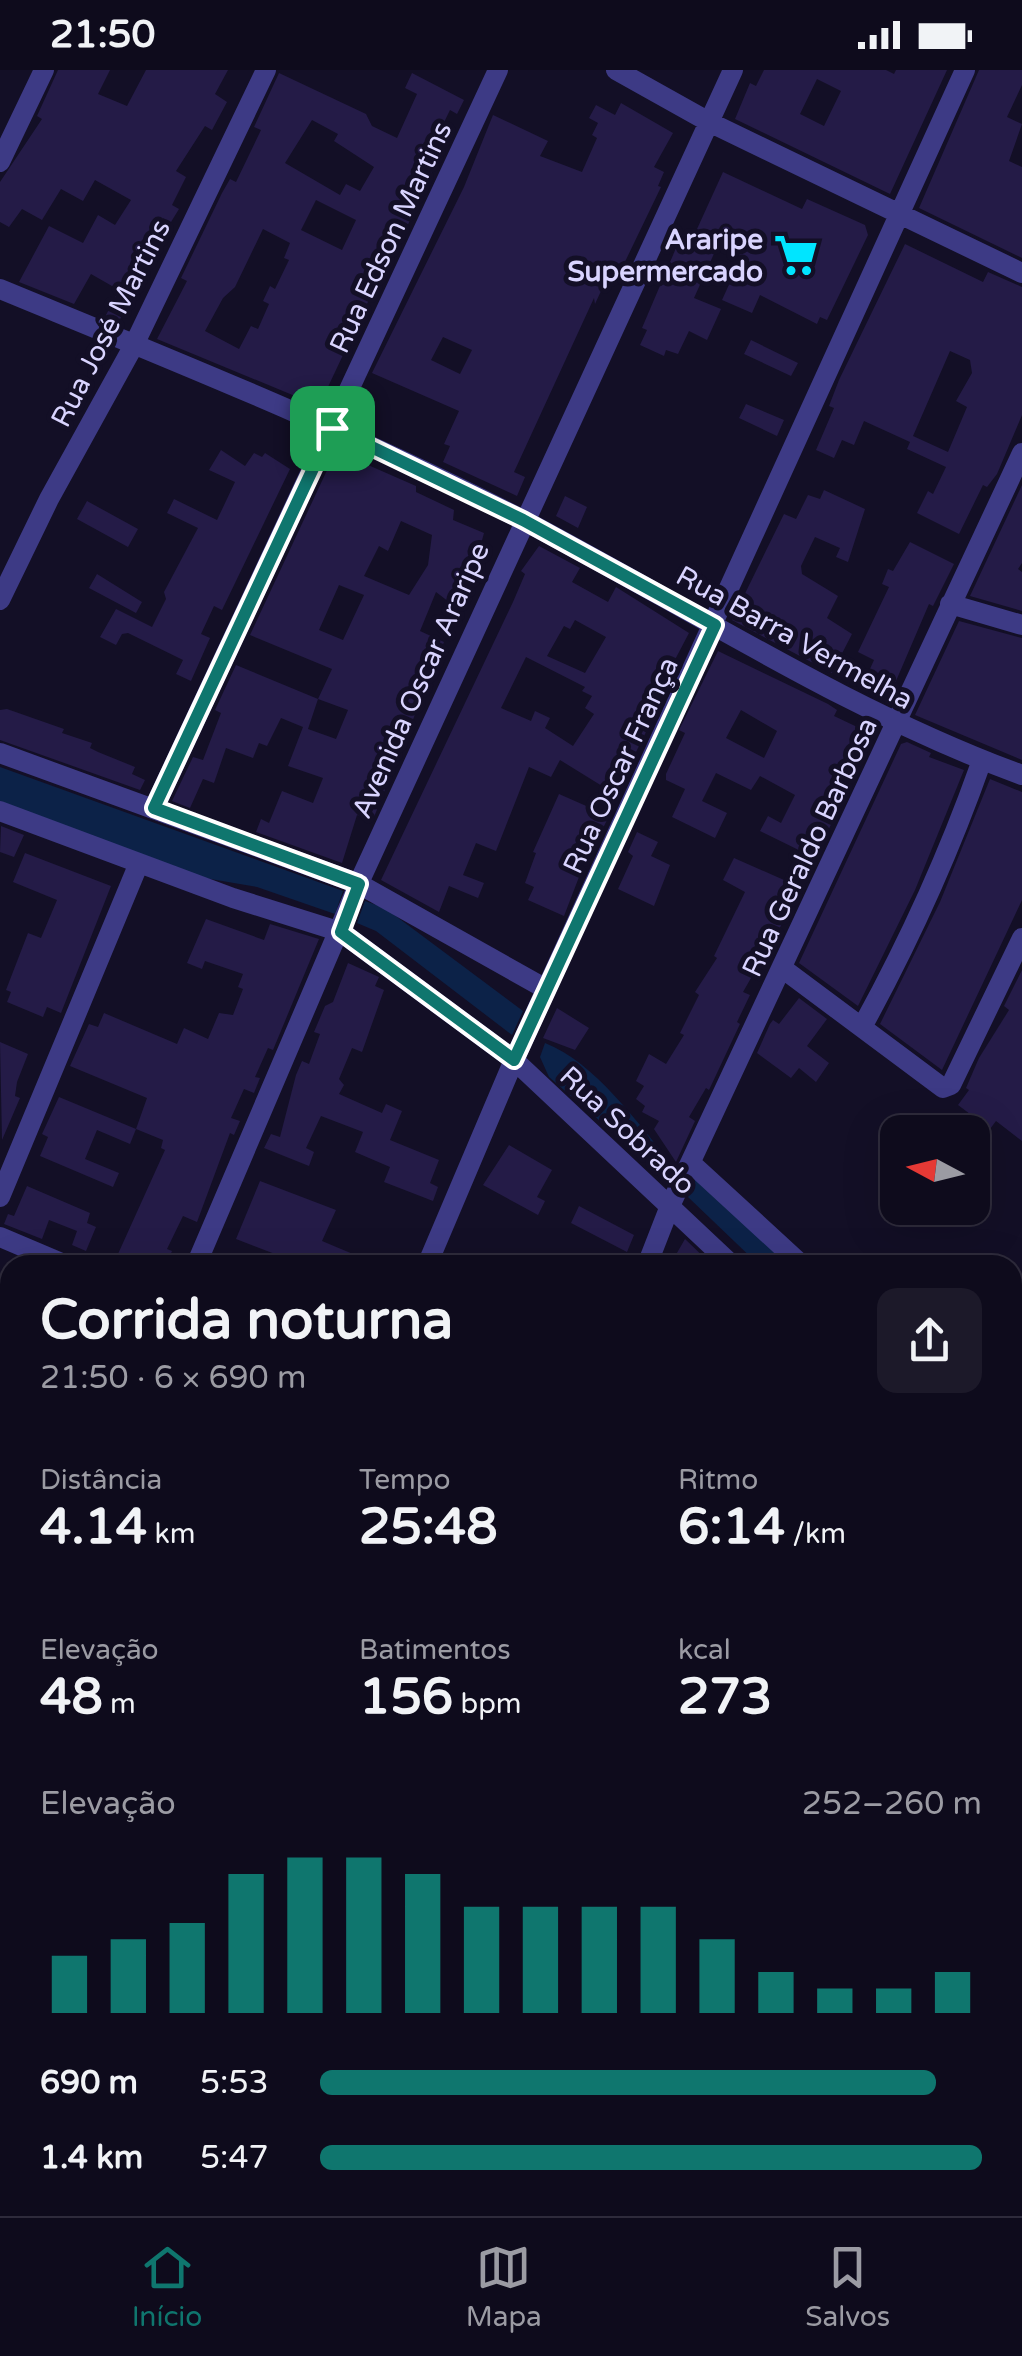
<!DOCTYPE html>
<html lang="pt">
<meta charset="utf-8">
<style>
body{margin:0;font-family:"Varela Round",sans-serif;background:#1c1929;color:#f1f3f6;height:100vh;display:flex;flex-direction:column;font-size:38px;white-space:nowrap}
*{box-sizing:border-box;margin:0}
p{font-size:32px;color:#9b9ba3}
.icon{flex:none;width:55px;height:55px;fill:none;stroke:currentColor;stroke-width:2;stroke-linecap:round;stroke-linejoin:round}
.map{position:relative;flex:1;overflow:hidden}
.details{position:absolute;left:0px;top:1185px;width:1022px;height:962px;display:flex;flex-direction:column;background:#0e0b1c;border-radius:30px 30px 0 0;box-shadow:0 10px 40px #0002,0 0 0 2px #2e2b3b}
.details>*{flex:none}
.needle{width:65px;rotate:277deg}
.tools{position:absolute;left:880px;top:1045px;display:grid;gap:20px}
.tools a{display:grid;place-items:center;width:110px;height:110px;border-radius:20px;background:#0e0b1c;box-shadow:0 10px 40px #0002,0 0 0 2px #2e2b3b;font-size:50px}
.pin{position:absolute;display:grid;place-items:center;width:85px;height:85px;color:#fff;margin:-42px;border-radius:20px;box-shadow:0 5px 15px #0006}
.round{display:grid;place-items:center;flex:none;width:105px;height:105px;border-radius:20px;background:#1c1929}
.summary{display:flex;align-items:center;justify-content:space-between;height:170px;padding:0 40px}
h1{font-size:55px;font-weight:700;line-height:75px}
.stats{display:grid;grid-template-columns:repeat(3,1fr);gap:15px;height:170px;padding:10px 40px}
.stats div{display:grid;align-content:center}
.stats b{font-size:50px;font-weight:700}
.stats small{font-size:28px;font-weight:400}
.stats p{font-size:28px}
.chart{height:280px;padding:20px 40px}
.chart p{display:flex;justify-content:space-between}
.chart svg{width:100%;height:180px;margin-top:10px;stroke:#0f766e;stroke-width:6}
ul{padding:0 40px;list-style:none;font-size:32px}
li{display:grid;grid-template-columns:160px 120px 1fr;align-items:center;height:75px}
li i{height:25px;border-radius:12px;background:#0f766e}
.status{display:flex;justify-content:space-between;align-items:center;height:70px;padding:0 50px;background:#0e0b1c;direction:ltr}
.status svg{height:28px;fill:currentColor}
.tab-bar{display:flex;justify-content:space-around;align-items:center;height:140px;border-top:2px solid #2e2b3b;background:#0e0b1c;font-size:28px;color:#9b9ba3}
.tab-bar a{display:grid;justify-items:center;gap:5px}
.tab-bar .on{color:#0f766e}
.map>svg:first-child{display:block}
</style>
<div class="status"><b>21:50</b><svg viewBox="0 0 49 12"><path d="M0 12V9h3v3zM5 12V6h3v6zM10 12V3h3v9zM15 12V0h3v12zM26 1h20v11H26zM47 4h2v5h-2z"/></svg></div>
<div class="map">
<svg width="1022" height="2146" viewBox="0 0 1022 2146">
<rect width="100%" height="100%" fill="#130f26"/>
<path fill="#0c2248" d="M0 697 343 821 335 844 257 817 187 805 0 731Z
M365 831 385 838 523 941 512 965 376 861 357 853Z
M545 973C596 993 637 1053 672 1094L665 1107 549 1007 540 987Z
M697 1105 792 1195H759L688 1127Z"/>
<path fill="#241b47" fill-rule="evenodd" d="M58 0H110L98 24 127 36 146 0H228L215 24 227 32 212 60 205 56 176 101 186 107 172 135 179 139 171 152 163 148 148 174 158 181 118 253 105 247 119 220 91 204 74 234 19 212 49 156 83 173 98 145 115 155 131 130 95 110 83 131 61 119 42 150 22 139 9 157 0 152V112L42 49 37 46Z
M764 0H886L894 4 896 0H947L890 124 735 49 750 13 756 16ZM817 9 841 21 824 56 800 44Z
M979 0H1022V15L1007 47 1022 54 1009 91 1022 97V188L919 138Z
M279 3 366 44 372 56 397 68 417 24 405 18 412 3 464 30 457 44 450 40 429 83 439 87 400 172 392 168 377 197 383 200 319 336 157 269 187 211 181 208 222 123 230 109 236 112 261 60 254 57ZM312 50 338 64 334 71 374 97 360 121 346 114 340 125 285 93ZM316 130 356 150 342 180 301 160ZM263 159 290 173 284 188 289 190 275 219 270 216 263 231 269 234 258 259 251 256 239 279 205 261 223 228 235 217Z
M621 33 673 63 654 97 664 102 658 116 661 117 622 198 612 197 595 234 594 228 514 402 525 407 517 426 443 392 450 376 444 374 459 341 372 303 464 117 493 45 548 71 540 86 582 102 597 68 592 65 598 53 589 48 596 35 615 45ZM443 267 472 280 460 304 431 290Z
M723 102 802 139 807 129 865 155 868 165 827 250 820 247 817 254 760 225 752 243 722 230 741 188 717 177 694 228 721 239 707 270 689 261 678 284 666 280 664 286 640 275 647 260 642 258 682 164 692 170Z
M905 174 983 212 988 202 1022 217V345L997 404 987 417 983 415 959 464 917 443 928 421 933 424 946 397 907 379 910 372 864 351 854 375 842 370 834 388 816 380 834 338 829 336 839 310ZM950 281 970 290 972 303 956 331 967 337 948 382 913 366Z
M751 270 798 293 791 306 744 284Z
M746 334 784 350 777 366 739 348Z
M221 380 245 396 254 383 262 387 265 383 290 399 222 540 214 536 201 564 210 568 191 611 176 604 183 590 128 563 122 564 116 575 100 567 116 539 152 557 166 529 164 522 198 458 167 443 174 429 217 450 235 412 209 400Z
M336 381 416 416V422L454 440 453 450 484 463 476 492 485 495 479 510 472 507 453 535 436 522 420 561 444 572 372 752 357 745 342 793 256 762 261 749 269 753 282 721 313 733 323 708 288 696 303 657 281 648 267 676 259 673 253 688 226 678 214 713 203 709 190 738 172 731 193 687 203 690 221 643 215 640 236 595 318 629 308 659 336 669 348 640 318 629 332 599 250 565ZM401 451 432 465 428 495 409 525 364 506 379 476 388 481ZM339 515 364 525 343 570 319 560Z
M1022 415V493L1018 499 1022 502V541L970 526Z
M824 420 865 439 848 492 836 487 840 478 815 467 801 496 802 504 838 526 827 548 852 564 832 603 732 550 784 444 796 449 808 425 820 429Z
M565 426 587 437 578 458 556 446Z
M87 431 138 459 128 477 77 449Z
M910 472 954 494 933 536 929 534 887 632 861 619 874 590 858 582 889 517 882 514 888 499 893 501Z
M539 476 580 498 572 512 608 532 616 517 689 563 669 601 674 605 665 624 615 724 560 690 551 707 529 697 496 781 476 773 463 805 484 813 478 828 449 816 439 842 381 810 513 532 525 504 521 501ZM575 550 606 567 585 603 547 586 564 556 570 559ZM526 587 585 617 582 621 592 626 585 638 594 644 573 676 545 658 550 648 535 641 531 651 501 638Z
M97 504 142 532 136 543 89 518Z
M959 551 1022 568V690L915 645Z
M718 581 828 634 837 640 834 646 872 664 858 702H851L831 744 835 746 815 788 760 761 768 746 781 753 795 725 760 706 751 720 716 703 702 731 727 743 715 768 672 747 685 719 666 710V704L685 663 679 660ZM741 640 777 661 764 688 726 668Z
M7 639 64 659 62 663 92 673 90 678 98 682 135 697 132 704 145 710 140 720 0 670V640Z
M907 672 931 683 929 687 964 700 915 820 858 936 799 893 901 674Z
M990 709 1022 722V830L942 1000 880 954 940 832Z
M559 724 609 746 602 760 595 756 572 804 579 807 564 846 528 830 534 817 525 813 536 783 533 782Z
M1 756 24 765 14 787 0 782Z
M637 762 658 772 651 786 670 795 654 836 618 819 633 786 628 782Z
M25 783 111 816 61 943 47 937 43 947 7 932 11 922 6 920 28 863 41 868 57 830 13 812Z
M734 788 793 814 784 832 794 833 743 922 750 925 737 952 740 954 709 1020 706 1018 689 1047 695 1051 676 1092 654 1059 659 1051 642 1042 645 1036 636 1029 644 1016 636 1011 649 984 666 994 684 965 680 963 699 925 695 922 717 888 714 886 745 822 723 810Z
M206 849 264 870 270 854 319 869 273 980 268 978 255 1007 260 1008 254 1023 244 1019 231 1048 240 1051 234 1065 230 1063 197 1152 183 1146 167 1179 172 1181 166 1195H113L165 1080 161 1078 163 1070 136 1059 130 1074 97 1060 85 1089 119 1103 113 1117 40 1086 48 1067 42 1064 59 1027 136 1059 147 1028 70 996 89 954 98 957 104 943 177 974 184 958 208 969 219 943 233 945 243 919 238 917 243 904 205 891 202 899 187 893Z
M348 893 379 907 375 916 384 920 362 982 352 978 339 1009 344 1015 339 1024 382 1043 386 1034 402 1041 390 1070 439 1090 430 1113 438 1117 433 1131 384 1112 390 1097 355 1082 363 1062 321 1046 306 1078 314 1082 309 1096 264 1078 271 1064 280 1067 296 1005 302 991 309 994 320 964 314 962 325 936 333 932Z
M1022 900V1071L996 1051 990 1059 958 1035 969 1020 966 1018 979 988 1009 940 1004 936Z
M799 928 827 949 807 976 829 993 816 1012 799 998 791 1008 757 983 770 954 773 950 779 954Z
M557 938 589 958 575 980 543 968Z
M0 972 28 984 17 1012 15 1026 20 1028 2 1070Z
M509 1075 552 1100 537 1127 545 1131 538 1145 483 1115Z
M260 1111 336 1140 322 1171 379 1195H304L236 1169Z
M27 1116 90 1143 87 1153 96 1157 86 1181 72 1175 77 1161 49 1150 42 1169 4 1154 8 1144 14 1146Z
M579 1136 634 1165 627 1182 571 1153Z
M685 1169 712 1195H670Z"/>
<g fill="none" stroke-linecap="round" stroke-linejoin="round">
<path stroke="#3d3a85" stroke-width="20" d="M616 0 709 52 1022 203
M0 92 44 0
M0 219C177 292 355 363 525 451 690 538 847 641 1022 705
M0 530 49 429 134 275 266 0
M950 534 1022 555
M0 683 359 814 546 919
M154 738 498 0
M0 741 233 828 341 862 514 990 732 1195
M782 898 943 1018 951 1015 1022 868
M862 957C910 870 949 784 982 690
M692 1094 802 1195
M0 1127 139 793
M0 1167 66 1195
M196 1195 362 806 733 0
M427 1195 514 990 965 0
M647 1195 670 1136 1022 383
M1012 1361 1022 1368
M1012 1418 1022 1425
M1012 1594 1022 1598
M0 1673 10 1649
M1012 1945 1022 1923
M1012 2058 1022 2062
M0 2113 10 2117
M58 2138 79 2146
M36 2146 40 2138
M259 2146 263 2138
M480 2146 484 2138
M703 2146 706 2138
M927 2146 931 2138"/>
</g>
<g fill="none" stroke-linecap="round" stroke-linejoin="round">
<g stroke="#fff" stroke-width="20">
<path id="route" d="M332 358 523 450 715 555 514 990 341 862 359 814 154 738Z"/>
</g>
<use href="#route" stroke="#0f766e" stroke-width="12"/>
</g>
<defs>
<g id="supermarket-bare" transform="scale(3.45)"><path d="M-6-5.5h2.5l.6 2H6L4.5 2H-2.5L-4.4-4H-6ZM-1.5 3.2a1.3 1.3 0 1 0 .1 0ZM3 3.2a1.3 1.3 0 1 0 .1 0Z" fill="#00e5ff" stroke="#130f26" stroke-width="2.5" paint-order="stroke"/></g>
</defs>
<g fill-rule="evenodd">
<use href="#supermarket-bare" x="796" y="185"/>
</g>
<g text-anchor="middle" stroke-width="10" stroke-linejoin="round" paint-order="stroke">
<g font-size="28" fill="#d9d4ff" stroke="#130f26">
<text transform="translate(390 167) rotate(-65)" y="10">Rua Edson Martins</text>
<text transform="translate(110 253) rotate(-63)" y="10">Rua José Martins</text>
<text transform="translate(795 567) rotate(29)" y="10">Rua Barra Vermelha</text>
<text transform="translate(420 610) rotate(-66)" y="10">Avenida Oscar Araripe</text>
<text transform="translate(620 695) rotate(-65)" y="10">Rua Oscar França</text>
<text transform="translate(809 777) rotate(-65)" y="10">Rua Geraldo Barbosa</text>
<text transform="translate(628 1060) rotate(43)" y="10">Rua Sobrado</text>
</g>
<g font-size="28" font-weight="bold" fill="#d9d4ff" stroke="#130f26" text-anchor="end">
<text x="763" y="179">Araripe<tspan x="763" dy="32">Supermercado</tspan></text>
</g>
</g>
</svg>
<div class="tools">
<a><svg class="needle" viewBox="-14 -14 28 28"><path d="M0-13l5 13h-10z" fill="#e53935"/><path d="M0 13l5-13h-10z" fill="#9b9ba3"/></svg></a>
</div>
<div class="pin" style="left:332px;top:358px;background:#1e9e55"><svg class="icon" aria-label="arrive" viewBox="0 0 24 24"><path d="M6 21V4h12l-3 4 3 4H6"/></svg></div>
<section class="details">
<div class="summary"><div><h1>Corrida noturna</h1><p>21:50 · 6 × 690 m</p></div><a class="round"><svg class="icon" aria-label="share" viewBox="0 0 24 24"><path d="M12 15V3M7 8l5-5 5 5M5 13v7h14v-7"/></svg></a></div>
<div class="stats">
<div><p>Distância</p><b>4.14<small> km</small></b></div>
<div><p>Tempo</p><b>25:48</b></div>
<div><p>Ritmo</p><b>6:14<small> /km</small></b></div>
</div>
<div class="stats">
<div><p>Elevação</p><b>48<small> m</small></b></div>
<div><p>Batimentos</p><b>156<small> bpm</small></b></div>
<div><p>kcal</p><b>273</b></div>
</div>
<div class="chart"><p><span>Elevação</span>252–260 m</p>
<svg viewBox="0 0 160 44" preserveAspectRatio="none"><path d="M5 44V30M15 44V26M25 44V22M35 44V10M45 44V6M55 44V6M65 44V10M75 44V18M85 44V18M95 44V18M105 44V18M115 44V26M125 44V34M135 44V38M145 44V38M155 44V34"/></svg>
</div>
<ul>
<li><b>690 m</b>5:53<i style="width:93%"></i></li>
<li><b>1.4 km</b>5:47<i style="width:100%"></i></li>
</ul>
</section>
</div>
<nav class="tab-bar">
<a class="on"><svg class="icon" aria-label="home" viewBox="0 0 24 24"><path d="M3 11l9-7 9 7M6 9v11h12V9"/></svg>Início</a>
<a><svg class="icon" aria-label="map" viewBox="0 0 24 24"><path d="M3 6l6-2 6 2 6-2v14l-6 2-6-2-6 2zM9 4v14M15 6v14"/></svg>Mapa</a>
<a><svg class="icon" aria-label="saved" viewBox="0 0 24 24"><path d="M7 4h10v16l-5-4-5 4z"/></svg>Salvos</a>
</nav>
